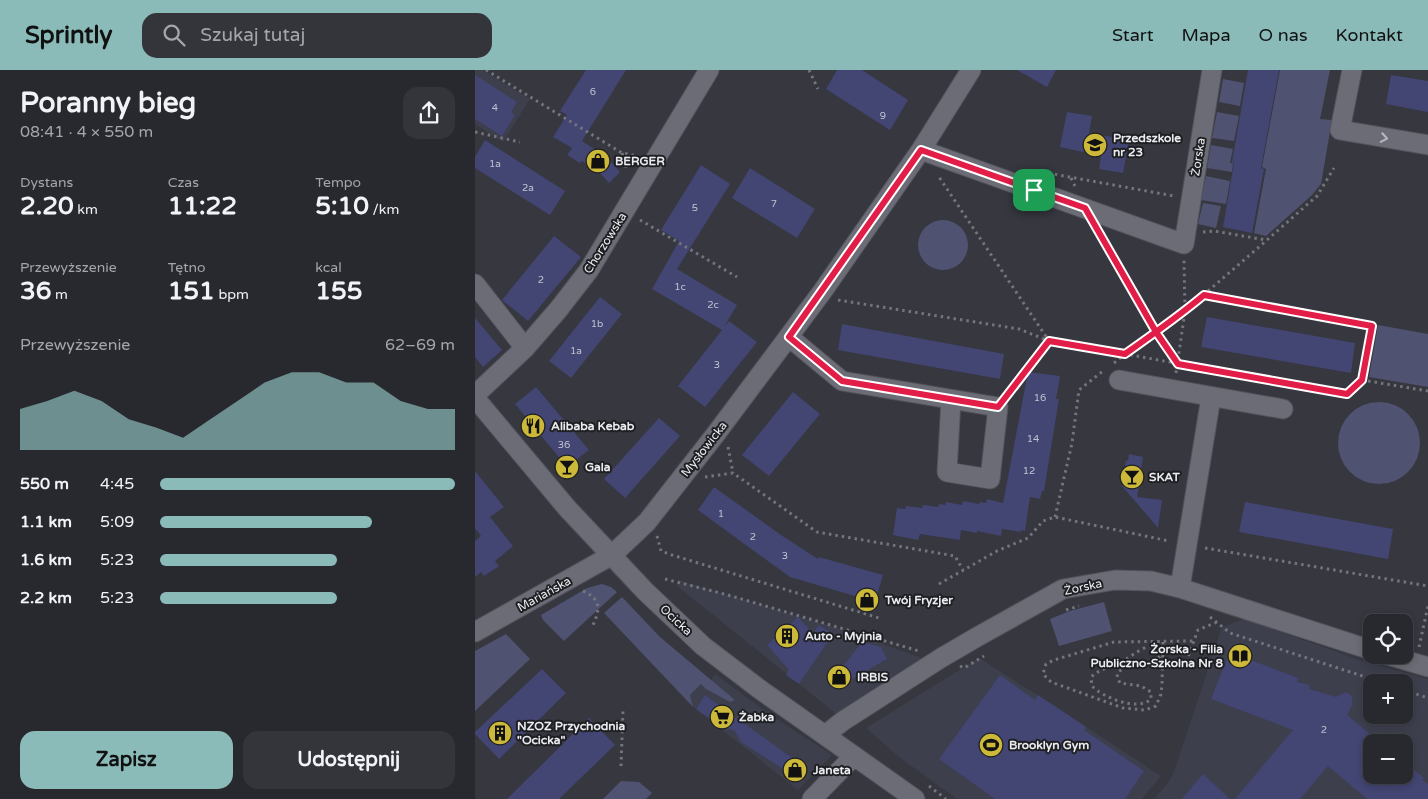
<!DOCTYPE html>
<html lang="pl">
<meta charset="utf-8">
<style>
body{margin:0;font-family:"Varela Round",sans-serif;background:#34353b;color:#f1f3f6;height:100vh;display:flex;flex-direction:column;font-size:19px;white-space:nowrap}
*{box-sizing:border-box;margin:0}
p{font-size:16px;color:#a5a6aa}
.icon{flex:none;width:28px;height:28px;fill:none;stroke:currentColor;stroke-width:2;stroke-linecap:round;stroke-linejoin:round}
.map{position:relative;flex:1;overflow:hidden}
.drawer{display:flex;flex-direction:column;background:#28292f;width:475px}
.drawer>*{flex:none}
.controls{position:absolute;left:888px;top:544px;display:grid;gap:10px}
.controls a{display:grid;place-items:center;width:50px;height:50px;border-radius:10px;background:#28292f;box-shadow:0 2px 8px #0003,0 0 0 1px #44454b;font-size:25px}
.pin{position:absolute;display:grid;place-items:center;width:42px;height:42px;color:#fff;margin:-21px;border-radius:10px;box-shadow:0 2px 8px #0006}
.round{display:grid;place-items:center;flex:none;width:52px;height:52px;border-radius:15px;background:#34353b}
.head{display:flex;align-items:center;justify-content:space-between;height:85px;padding:0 20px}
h1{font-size:28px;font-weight:800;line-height:38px}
.stats{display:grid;grid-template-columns:repeat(3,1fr);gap:8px;height:85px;padding:5px 20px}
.stats div{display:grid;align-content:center}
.stats b{font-size:25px;font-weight:800}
.stats small{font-size:14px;font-weight:400}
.stats p{font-size:14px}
.chart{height:140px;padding:10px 20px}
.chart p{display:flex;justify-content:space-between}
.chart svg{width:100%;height:90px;margin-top:5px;fill:#8bbbb9;opacity:.7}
.primary-button{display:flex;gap:10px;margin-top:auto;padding:10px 20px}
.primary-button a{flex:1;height:58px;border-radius:15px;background:#8bbbb9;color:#111;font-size:20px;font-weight:800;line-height:58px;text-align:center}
.primary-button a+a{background:#34353b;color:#f1f3f6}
ul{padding:0 20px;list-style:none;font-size:16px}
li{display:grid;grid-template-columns:80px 60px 1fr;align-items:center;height:38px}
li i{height:12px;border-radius:6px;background:#8bbbb9}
header{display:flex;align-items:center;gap:30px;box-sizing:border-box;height:70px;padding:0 25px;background:#8bbbb9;color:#111}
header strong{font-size:24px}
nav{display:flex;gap:28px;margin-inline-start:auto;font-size:18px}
.search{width:350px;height:45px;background:#34353b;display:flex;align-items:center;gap:12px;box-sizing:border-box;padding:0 18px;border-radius:15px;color:#a5a6aa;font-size:19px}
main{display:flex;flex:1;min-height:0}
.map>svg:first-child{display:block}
</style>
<header>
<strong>Sprintly</strong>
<div class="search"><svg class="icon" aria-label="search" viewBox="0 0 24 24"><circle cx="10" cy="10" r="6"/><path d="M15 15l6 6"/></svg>Szukaj tutaj</div>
<nav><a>Start</a><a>Mapa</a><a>O nas</a><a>Kontakt</a></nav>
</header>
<main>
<section class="drawer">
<div class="head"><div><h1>Poranny bieg</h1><p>08:41 · 4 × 550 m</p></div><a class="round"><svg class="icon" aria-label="share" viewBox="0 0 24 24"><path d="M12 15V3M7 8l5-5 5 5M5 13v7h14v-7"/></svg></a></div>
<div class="stats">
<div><p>Dystans</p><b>2.20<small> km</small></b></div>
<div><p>Czas</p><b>11:22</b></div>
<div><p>Tempo</p><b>5:10<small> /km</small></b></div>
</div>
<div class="stats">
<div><p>Przewyższenie</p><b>36<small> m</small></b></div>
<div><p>Tętno</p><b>151<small> bpm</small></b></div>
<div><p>kcal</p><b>155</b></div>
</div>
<div class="chart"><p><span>Przewyższenie</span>62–69 m</p>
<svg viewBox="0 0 160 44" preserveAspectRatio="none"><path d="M0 44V24L10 20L20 15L30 20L40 29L50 33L60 38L70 29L80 20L90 11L100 6L110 6L120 11L130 11L140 20L150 24L160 24V44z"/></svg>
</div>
<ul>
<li><b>550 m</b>4:45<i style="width:100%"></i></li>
<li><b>1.1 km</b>5:09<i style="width:72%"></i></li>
<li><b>1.6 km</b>5:23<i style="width:60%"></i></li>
<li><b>2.2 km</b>5:23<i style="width:60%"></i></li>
</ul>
<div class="primary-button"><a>Zapisz</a><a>Udostępnij</a></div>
</section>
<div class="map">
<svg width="953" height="729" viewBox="0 0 953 729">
<rect width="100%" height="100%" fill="#36373f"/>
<path fill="#3d3f4d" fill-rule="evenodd" d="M0 0H7L55 29 28 72 0 54Z
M203 510 366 559 455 591 364 646 202 516Z
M769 549 888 591 953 609V729H679L693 713 699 702 747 557ZM896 612H929V645H896ZM896 672H929V705H896Z
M504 588 575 633 686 706 667 729H482L424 687 391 658Z
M240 604 297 646 357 685 323 720 218 637 215 625 226 614 231 618Z"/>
<path fill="#505271" d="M805 0H855L845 49 857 50 846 114 837 125 791 166 779 163 791 99 787 97Z
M748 9 769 13 765 36 744 32Z
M742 42 764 46 759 71 737 68Z
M736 75 758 79 755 93H758L757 102 732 98Z
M731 106 755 111 751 134 726 130Z
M728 133 746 136 741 158 723 154Z
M443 175a25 25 0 1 1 50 0a25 25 0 1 1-50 0Z
M903 255 953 264V317L894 307Z
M863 373a41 41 0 1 1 82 0a41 41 0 1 1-82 0Z
M127 514 136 517 142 522 89 571 68 550 66 545 112 518Z
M147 527 185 567 260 630 255 632 231 619 226 614 215 625 218 637 129 543Z
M629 532 637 561 584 576 575 549 595 541Z
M31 564 55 589 0 641V581Z
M146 711 164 712 177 723 171 729H128Z"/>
<path fill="#434573" d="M111 0H151L107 71 133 88 145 102 134 113 123 101 107 91 105 93 92 85 97 78 78 67 92 45 85 41Z
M362 0H387L433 30 415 60 351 19Z
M542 0H581L572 17Z
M773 0H804L786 98 789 99 777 163 748 157 759 93 757 92Z
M0 5 42 32 36 42 40 45 27 66 0 49Z
M916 5 953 11V42L911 34Z
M592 42 617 46 614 63 654 70 648 103 624 99 626 86 585 77Z
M10 70 90 121 75 145 0 98V87Z
M226 95 255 114 202 199 262 235 249 257 254 251 282 272 230 337 203 316 247 260 177 219 204 171 186 160Z
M275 98 340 139 322 168 257 128Z
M79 166 106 187 53 251 27 230Z
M125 227 147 244 96 308 74 291Z
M732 247 880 273 876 303 726 277Z
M0 248 27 280 8 297 0 287Z
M367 254 529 284 525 309 363 280Z
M553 302 585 306 581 329H584L569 421H567L565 429 555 427 550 461 546 460V462L527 459 526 466 502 461V463L486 460 485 470 445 464 443 470 418 465 422 438 430 439 431 436 447 438 448 435 463 437 464 434 470 435 471 432 487 435 488 431 504 434 505 432 511 433 512 429 528 433Z
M61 317 114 380 92 397 40 334Z
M318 322 345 344 294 406 267 385Z
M184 348 205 366 150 428 129 409Z
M654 384 668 387 662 427 687 430 683 458 647 416 651 390 653 391Z
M0 401 29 437 15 447 38 476 20 491 24 496 9 506 6 502 0 507V471L6 466 1 459 0 460Z
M239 417 306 465 343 489 344 487 408 505 400 532 315 507 268 473 223 440Z
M770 432 918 459 913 489 764 462Z
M323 547 338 564 344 555 358 564 324 614 311 605 314 600 292 575Z
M387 572 406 577 412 589 361 618 353 606 369 595Z
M755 582 823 608 822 612 835 615 834 619 861 627 871 622 877 626V635L872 645 896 665V705H929V692L949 708 947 710 953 714V729H892L853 696 825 729H760L818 660 736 629Z
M67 599 91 623 24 689 0 664V662Z
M525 605 560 630 563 625 611 657 609 660 669 701 650 729H520L464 689Z
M230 625 331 698 321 711 305 697 266 672 260 661 246 656 221 639Z
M114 648 140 675 84 729H32Z
M728 704 755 729H707Z"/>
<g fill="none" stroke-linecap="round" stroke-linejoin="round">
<g stroke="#52535b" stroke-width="21">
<path id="street" d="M877 0 865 60 953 75
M446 80 709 174 737 0
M0 214 50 278
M314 267 367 311 523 337 515 409 472 402 476 330
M644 310 808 339
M0 325 50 278 83 240 114 200 234 0
M0 328 92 438 170 521 228 576 283 618 440 729
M705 518 736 327
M0 562 137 485 172 452 240 365 347 222 446 80 496 0
M912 585 953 597
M350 665 368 651 466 588 502 567 588 519 640 510 676 511 705 518 896 580
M337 729 379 686"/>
</g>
<path stroke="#74757c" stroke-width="3" stroke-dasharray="2.5 4" stroke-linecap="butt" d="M11 0 147 83 163 86
M334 0 343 19
M0 62 45 72
M147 83 152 101
M567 102 699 126
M596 108 600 116
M165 150 262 207
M728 162 739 161 791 170
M625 163 681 262 702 293
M730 225 897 256 887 310
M363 230 544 259 574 271 464 107
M639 293 650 284 872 324 887 310 953 321
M701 303 710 241 709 190
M534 323 574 271 650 284 710 241 792 170 842 126 859 98
M253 377 258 403
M230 407 258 403 342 462 480 486 488 500
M580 447 597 373 604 320 628 301
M182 466 186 481 197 485 404 548
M730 478 953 516
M190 509 253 525 444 581
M464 514 522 481 553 468 568 451 580 447 694 471
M108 521C127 529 125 541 117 557
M591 540 604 536
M735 547 755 563 906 612
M688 572 687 615 686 624 681 636 670 640 648 638 576 612 568 604 571 594 579 590 639 572 718 571
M944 577 953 536
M711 592 723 560 742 552
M679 593 686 585C684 564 660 584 651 589 641 594 630 598 619 604L616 608 617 616C627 627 663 642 676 629V622L666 616 645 613 642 607 643 602 652 596 687 593
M485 596 489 598 509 586
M929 620 953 628
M146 696 148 640
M454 716 471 729"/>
<use href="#street" stroke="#6b6c75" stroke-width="19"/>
</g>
<defs><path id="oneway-chevron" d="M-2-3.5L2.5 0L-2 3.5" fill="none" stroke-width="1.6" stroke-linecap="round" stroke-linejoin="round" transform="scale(1.25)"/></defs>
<use stroke="#b7b8bf" href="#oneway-chevron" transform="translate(909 68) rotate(10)"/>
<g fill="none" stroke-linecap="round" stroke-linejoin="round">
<g stroke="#fff" stroke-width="10">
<path id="route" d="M559 120 446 80 314 267 367 311 523 337 574 271 650 284C677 265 704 246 729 225L897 256 887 310 872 324 703 294 681 262 610 138 559 120"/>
</g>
<use href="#route" stroke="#e11d48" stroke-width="6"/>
</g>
<defs>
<g id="school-disc" transform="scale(1.25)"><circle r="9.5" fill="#ccb939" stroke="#1e1f22"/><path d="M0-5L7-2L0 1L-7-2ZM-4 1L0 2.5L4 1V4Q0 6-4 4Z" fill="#111"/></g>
<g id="shop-disc" transform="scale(1.25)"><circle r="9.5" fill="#ccb939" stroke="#1e1f22"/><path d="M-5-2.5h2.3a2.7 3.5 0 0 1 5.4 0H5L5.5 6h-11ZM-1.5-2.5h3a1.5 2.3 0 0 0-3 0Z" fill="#111"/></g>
<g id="restaurant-disc" transform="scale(1.25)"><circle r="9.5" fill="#ccb939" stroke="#1e1f22"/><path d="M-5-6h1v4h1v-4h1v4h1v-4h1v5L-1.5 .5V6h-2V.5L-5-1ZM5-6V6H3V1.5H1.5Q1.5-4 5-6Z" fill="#111"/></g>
<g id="bar-disc" transform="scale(1.25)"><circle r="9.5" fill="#ccb939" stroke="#1e1f22"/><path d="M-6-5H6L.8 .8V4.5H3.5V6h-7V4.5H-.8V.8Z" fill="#111"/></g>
<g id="building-disc" transform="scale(1.25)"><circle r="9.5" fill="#ccb939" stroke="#1e1f22"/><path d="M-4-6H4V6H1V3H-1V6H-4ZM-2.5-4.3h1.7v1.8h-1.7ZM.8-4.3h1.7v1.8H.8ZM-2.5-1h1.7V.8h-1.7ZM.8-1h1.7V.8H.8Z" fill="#111"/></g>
<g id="library-disc" transform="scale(1.25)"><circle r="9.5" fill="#ccb939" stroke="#1e1f22"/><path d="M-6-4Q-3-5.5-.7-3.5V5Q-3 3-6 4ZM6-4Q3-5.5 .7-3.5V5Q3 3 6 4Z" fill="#111"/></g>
<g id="supermarket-disc" transform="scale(1.25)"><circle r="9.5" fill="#ccb939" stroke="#1e1f22"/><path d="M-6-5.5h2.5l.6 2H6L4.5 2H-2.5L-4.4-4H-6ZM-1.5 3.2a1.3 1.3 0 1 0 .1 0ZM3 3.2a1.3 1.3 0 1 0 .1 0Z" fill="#111"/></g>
<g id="stadium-disc" transform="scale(1.25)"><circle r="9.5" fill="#ccb939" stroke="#1e1f22"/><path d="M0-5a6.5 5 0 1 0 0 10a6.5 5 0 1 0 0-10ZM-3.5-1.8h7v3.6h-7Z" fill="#111"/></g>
</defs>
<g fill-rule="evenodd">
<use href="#school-disc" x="620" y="75"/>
<use href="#shop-disc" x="123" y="91"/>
<use href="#restaurant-disc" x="58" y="356"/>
<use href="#bar-disc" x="92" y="397"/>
<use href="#bar-disc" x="657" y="407"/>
<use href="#shop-disc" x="392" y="530"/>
<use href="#building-disc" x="312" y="566"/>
<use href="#library-disc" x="765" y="586"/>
<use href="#shop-disc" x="364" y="607"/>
<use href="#supermarket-disc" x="247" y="647"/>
<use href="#building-disc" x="25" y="663"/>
<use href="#stadium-disc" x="516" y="675"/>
<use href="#shop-disc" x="320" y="700"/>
</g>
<g text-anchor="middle" stroke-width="4" stroke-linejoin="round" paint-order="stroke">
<g font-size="10" fill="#c0c2d1">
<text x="118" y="25">6</text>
<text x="20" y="41">4</text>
<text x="408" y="49">9</text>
<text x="20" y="97">1a</text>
<text x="53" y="121">2a</text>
<text x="299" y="137">7</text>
<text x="220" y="141">5</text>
<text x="66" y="213">2</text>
<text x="205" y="220">1c</text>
<text x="238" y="238">2c</text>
<text x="122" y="257">1b</text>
<text x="101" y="284">1a</text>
<text x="242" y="298">3</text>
<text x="565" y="331">16</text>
<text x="558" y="372">14</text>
<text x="89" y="378">36</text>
<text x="554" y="404">12</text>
<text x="246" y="447">1</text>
<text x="278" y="470">2</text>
<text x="310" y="489">3</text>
<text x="849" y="663">2</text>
</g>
<g font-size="12" font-weight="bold" fill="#eaebf0" stroke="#1e1f22" text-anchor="start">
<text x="638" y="72">Przedszkole<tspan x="638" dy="14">nr 23</tspan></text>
<text x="140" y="95">BERGER</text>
<text x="76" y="360">Alibaba Kebab</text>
<text x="110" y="401">Gala</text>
<text x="674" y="411">SKAT</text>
<text x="410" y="534">Twój Fryzjer</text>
<text x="330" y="570">Auto - Myjnia</text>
<text x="748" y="583" text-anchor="end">Żorska - Filia<tspan x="748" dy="14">Publiczno-Szkolna Nr 8</tspan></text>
<text x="382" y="611">IRBIS</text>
<text x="264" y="651">Żabka</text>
<text x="42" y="660">NZOZ Przychodnia<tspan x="42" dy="14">"Ocicka"</tspan></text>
<text x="534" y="679">Brooklyn Gym</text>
<text x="338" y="704">Janeta</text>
</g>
<g font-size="12" fill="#eaebf0" stroke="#1e1f22">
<text transform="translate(723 87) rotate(-81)" y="4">Żorska</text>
<text transform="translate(130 173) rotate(-58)" y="4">Chorzowska</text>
<text transform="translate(229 379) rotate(-52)" y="4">Mysłowicka</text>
<text transform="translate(608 517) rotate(-12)" y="4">Żorska</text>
<text transform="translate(69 524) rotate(-29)" y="4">Mariańska</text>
<text transform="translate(201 550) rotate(43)" y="4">Ocicka</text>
</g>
</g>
</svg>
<div class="controls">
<a><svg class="icon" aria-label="locate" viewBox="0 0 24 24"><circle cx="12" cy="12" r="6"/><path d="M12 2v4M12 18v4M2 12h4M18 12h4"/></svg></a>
<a>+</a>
<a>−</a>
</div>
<div class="pin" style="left:559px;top:120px;background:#1e9e55"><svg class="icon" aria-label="arrive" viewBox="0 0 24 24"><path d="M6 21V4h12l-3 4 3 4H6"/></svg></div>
</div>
</main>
